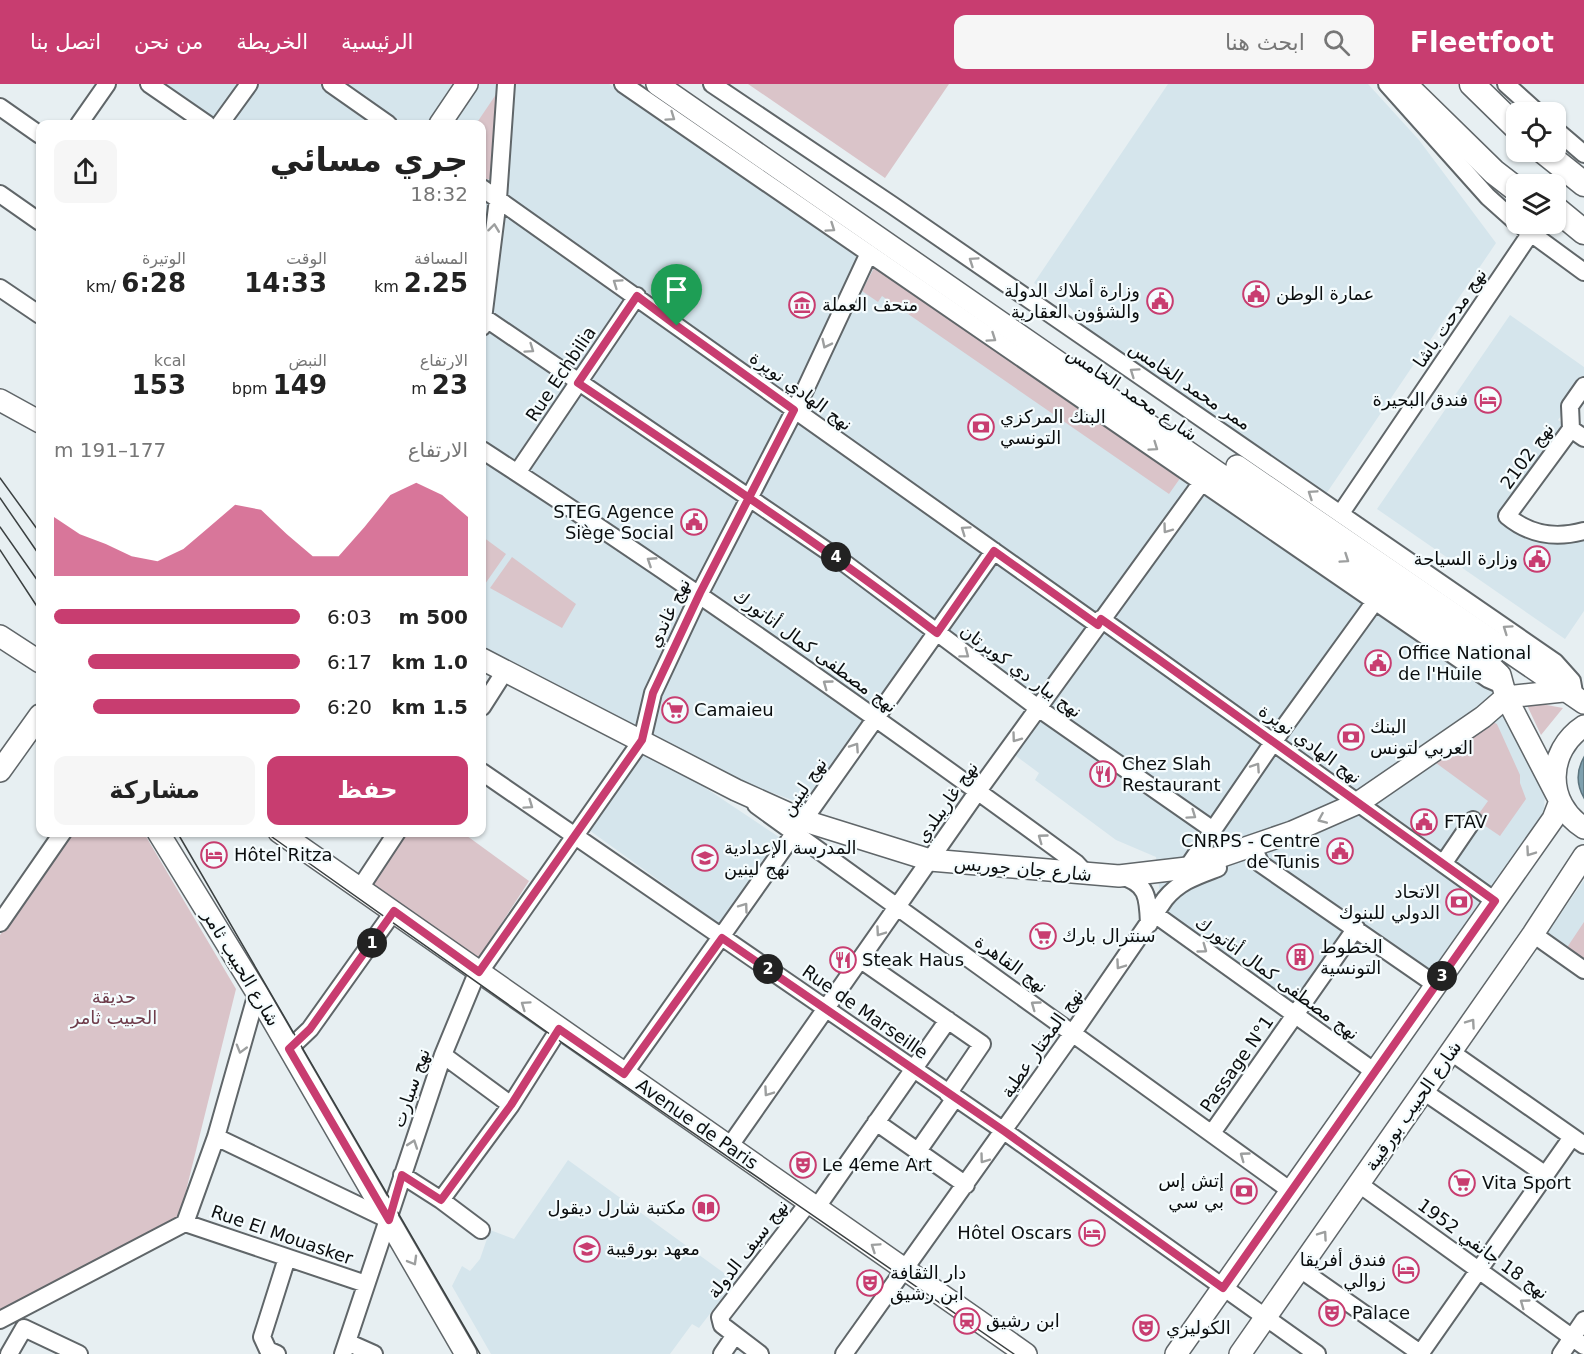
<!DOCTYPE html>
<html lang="ar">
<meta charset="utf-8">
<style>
body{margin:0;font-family:"DejaVu Sans",Vazirmatn,sans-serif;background:#f6f6f6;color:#222;direction:rtl;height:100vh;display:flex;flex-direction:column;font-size:22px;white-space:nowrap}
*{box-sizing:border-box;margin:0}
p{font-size:20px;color:#767676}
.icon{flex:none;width:33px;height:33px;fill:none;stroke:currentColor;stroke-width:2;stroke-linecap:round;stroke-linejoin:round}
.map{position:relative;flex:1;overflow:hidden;direction:ltr}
.drawer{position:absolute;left:36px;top:36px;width:450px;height:717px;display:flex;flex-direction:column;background:#fff;border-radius:12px;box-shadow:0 2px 4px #0004;direction:rtl}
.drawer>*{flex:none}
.fabs{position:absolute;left:1506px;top:18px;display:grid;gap:12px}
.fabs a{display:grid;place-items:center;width:60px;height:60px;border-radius:12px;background:#fff;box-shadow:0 2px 4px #0004;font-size:30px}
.pin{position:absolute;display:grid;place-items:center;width:51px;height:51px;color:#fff;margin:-62px -26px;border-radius:50% 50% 50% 0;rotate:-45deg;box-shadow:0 0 6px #0007}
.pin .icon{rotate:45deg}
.km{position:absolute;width:30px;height:30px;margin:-15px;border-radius:50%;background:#222;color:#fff;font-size:16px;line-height:30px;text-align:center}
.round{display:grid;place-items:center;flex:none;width:63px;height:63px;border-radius:12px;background:#f6f6f6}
.head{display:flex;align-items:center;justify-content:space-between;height:102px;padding:0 18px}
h1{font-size:33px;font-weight:700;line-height:45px}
.metrics{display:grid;grid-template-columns:repeat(3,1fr);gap:9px;height:102px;padding:6px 18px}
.metrics div{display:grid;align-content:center}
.metrics b{font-size:26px;font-weight:700}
.metrics small{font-size:16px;font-weight:400}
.metrics p{font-size:16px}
.chart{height:168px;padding:12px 18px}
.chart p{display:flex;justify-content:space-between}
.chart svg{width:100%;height:108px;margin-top:6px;fill:#c83d70;opacity:.7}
.action{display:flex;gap:12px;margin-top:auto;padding:12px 18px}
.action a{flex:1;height:69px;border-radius:12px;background:#c83d70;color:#fff;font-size:24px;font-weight:700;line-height:69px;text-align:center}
.action a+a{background:#f6f6f6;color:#222}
ul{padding:0 18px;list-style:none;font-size:20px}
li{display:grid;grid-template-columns:96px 72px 1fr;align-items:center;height:45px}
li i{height:15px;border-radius:8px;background:#c83d70}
header{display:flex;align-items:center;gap:36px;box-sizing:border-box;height:84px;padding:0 30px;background:#c83d70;color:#fff}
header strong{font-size:28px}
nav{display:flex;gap:33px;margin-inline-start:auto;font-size:21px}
.search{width:420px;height:54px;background:#f6f6f6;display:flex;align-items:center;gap:15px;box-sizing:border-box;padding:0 21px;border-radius:12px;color:#767676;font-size:22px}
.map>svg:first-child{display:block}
</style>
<header>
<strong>Fleetfoot</strong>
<div class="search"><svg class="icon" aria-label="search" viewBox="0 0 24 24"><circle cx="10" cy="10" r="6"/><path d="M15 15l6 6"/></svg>ابحث هنا</div>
<nav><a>الرئيسية</a><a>الخريطة</a><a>من نحن</a><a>اتصل بنا</a></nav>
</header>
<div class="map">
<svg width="1584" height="1270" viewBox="0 0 1584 1270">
<rect width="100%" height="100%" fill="#e7eff2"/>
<path fill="#d5e5ec" d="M155 0H609L1181 393 1483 595 1511 634 1545 711 1543 737 1435 892 1357 837 1295 925 1162 829 1156 773 1116 756 1035 696 1039 689 1012 669 1031 624 931 550 806 721 743 698 482 584V40H213Z
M1168 0H1368L1419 56 1496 159 1326 410 1098 256 1067 220 1034 199Z
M1510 231 1584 283V299L1558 336 1565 340 1501 433 1584 453V527L1565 555 1377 425Z
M644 671 677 685 782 755 721 841 589 746Z
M1584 796V878L1546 851Z
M568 1076 735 1197 699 1244 692 1240 670 1270H491L452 1202 462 1182 470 1187 480 1175 490 1146 514 1155Z"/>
<path fill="#dac4c9" d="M748 0H949L885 94Z
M499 6 491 96 482 94V40H476Z
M875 182 1181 393 1169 410 882 212 878 218 862 207Z
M483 453 506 470 485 500 482 498Z
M512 473 576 520 562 544 490 504Z
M1525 617 1563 624 1541 651Z
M1491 637 1497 640 1520 691V699L1526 715 1500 752 1475 735 1488 717 1436 679Z
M406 748 463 749 529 797 477 877 369 802Z
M73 749H144L236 905 180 1131 0 1226V851Z
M1584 838V878L1566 865Z"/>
<path fill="#7ea0ae" stroke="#5c747e" stroke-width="1.5" d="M1584 673V714C1576 700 1576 687 1584 673Z"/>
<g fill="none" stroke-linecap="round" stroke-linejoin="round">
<g stroke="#606669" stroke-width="20">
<path id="minor" d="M149 0 207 40
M331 0 388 40
M623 0 1488 595 1504 602
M712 0 892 121 1555 578 1572 597 1575 614
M1387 0 1488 113 1516 138
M1506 0 1537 28
M0 23 40 51
M79 40 107 0
M220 40 249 0
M1556 46 1584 70
M482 104 1098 541
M0 110 40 138
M1524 144 1584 188
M0 204 40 231
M482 232 839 475 1038 624 1213 746
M482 243 498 115 506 0
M1584 302 1570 322 1571 345 1507 432C1530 451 1555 455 1584 447
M1571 345 1584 354
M482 366C684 497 881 636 1076 779L1087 791
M517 389 637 212
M1341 429 1530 150
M1101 535 1495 817
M482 623 505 587
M482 688 1004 1047 1317 1270
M756 721 1291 1107
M1256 770 1261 780 1436 901
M1443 780 1473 736
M1187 784 1274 657 1376 516
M1120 792C1148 799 1148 814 1149 840
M360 804 397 748
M1156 831 1375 988
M0 839 63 748
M1533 850 1584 886
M861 876 982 960 948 1010
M289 965 310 945 394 827
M1451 968 1584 1061
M443 971 511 1021
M624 990 994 467
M1423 1007 1546 1091
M876 1038 966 1101
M1212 1049 1356 844
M216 1053 389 1136
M729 1063 978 707 1202 398
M918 1067 955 1014
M402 1091 441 1116 481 1146
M1359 1100 1584 1262
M441 1116 511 1021 559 945
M817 1123 948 936
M185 1139 366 1200
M1300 1185 1420 1269
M0 1236 185 1139 216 1053 257 909
M347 1258 374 1270
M9 1270 24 1244 79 1270
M277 1270 268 1266 262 1253 287 1174
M343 1270 443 971 474 896 642 656 653 609 700 509 805 306 869 169
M722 1270 735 1251
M760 1270 722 1241 720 1233 809 1118
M844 1270 1072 950 1165 815C1180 797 1197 792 1218 784
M1420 1270 1572 1053
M1561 1270 1584 1236"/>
</g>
<g stroke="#606669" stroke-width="24">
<path id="major" d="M657 0 1475 567 1500 591 1506 613 1560 717 1553 735 1176 1270
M440 40 467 0
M0 316 40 338
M1237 382 1584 619
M0 552 40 578
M482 575 736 706 805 737 930 776 1119 792 1187 784 1292 748 1358 719 1483 633 1506 613 1563 607
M1584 642C1546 667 1545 719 1584 744
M0 687 40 631
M158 748 257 909 466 1270
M279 748 1026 1270
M1240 1270 1533 850 1584 772"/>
</g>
<g stroke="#606669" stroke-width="27">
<path id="highway" d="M1404 0 1494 88 1516 105
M1472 0 1516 43
M1544 68 1584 100
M1556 125 1584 148"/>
</g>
<use href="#minor" stroke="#fff" stroke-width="16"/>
<use href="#major" stroke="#fff" stroke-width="21"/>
<use href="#highway" stroke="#fff" stroke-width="24"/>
<path stroke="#3b4041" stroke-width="1.5" d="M0 394 40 449
M0 414 40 472
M0 443 40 500
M0 466 40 527
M177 748 480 1270
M265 748 554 953 1014 1270"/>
</g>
<defs><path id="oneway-chevron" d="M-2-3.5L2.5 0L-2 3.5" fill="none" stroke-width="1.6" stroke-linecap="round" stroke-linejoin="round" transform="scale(1.5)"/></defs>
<g stroke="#9d9f9f">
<use href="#oneway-chevron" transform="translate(671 33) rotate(35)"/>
<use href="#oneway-chevron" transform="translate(494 144) rotate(-83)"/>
<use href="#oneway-chevron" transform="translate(831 144) rotate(34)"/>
<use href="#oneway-chevron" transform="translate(973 177) rotate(-146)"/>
<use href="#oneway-chevron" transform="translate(617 199) rotate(-145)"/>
<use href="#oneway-chevron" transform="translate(992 254) rotate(34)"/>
<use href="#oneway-chevron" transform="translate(826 260) rotate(116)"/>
<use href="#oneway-chevron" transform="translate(530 265) rotate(35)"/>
<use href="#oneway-chevron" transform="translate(1134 288) rotate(-145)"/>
<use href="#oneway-chevron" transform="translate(1154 363) rotate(35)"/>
<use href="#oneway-chevron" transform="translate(1312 410) rotate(-146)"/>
<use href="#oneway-chevron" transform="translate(1167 445) rotate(126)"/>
<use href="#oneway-chevron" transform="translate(965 446) rotate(-145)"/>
<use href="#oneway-chevron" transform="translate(1345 475) rotate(34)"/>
<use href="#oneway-chevron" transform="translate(651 477) rotate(-147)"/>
<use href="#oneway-chevron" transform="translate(1507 545) rotate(-145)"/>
<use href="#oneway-chevron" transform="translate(965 570) rotate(37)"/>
<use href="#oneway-chevron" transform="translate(827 600) rotate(-144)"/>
<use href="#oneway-chevron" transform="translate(1016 654) rotate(126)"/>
<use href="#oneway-chevron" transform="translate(855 663) rotate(-56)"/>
<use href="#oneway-chevron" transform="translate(1256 683) rotate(-56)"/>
<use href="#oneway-chevron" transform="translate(529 721) rotate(35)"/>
<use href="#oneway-chevron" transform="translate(1192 731) rotate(35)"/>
<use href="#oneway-chevron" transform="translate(1322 735) rotate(157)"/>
<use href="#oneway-chevron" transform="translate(1042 754) rotate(-144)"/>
<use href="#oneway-chevron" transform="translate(1530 768) rotate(125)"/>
<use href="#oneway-chevron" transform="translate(744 823) rotate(-54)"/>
<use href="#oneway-chevron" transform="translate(880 848) rotate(125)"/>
<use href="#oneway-chevron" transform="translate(1203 865) rotate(36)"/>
<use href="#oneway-chevron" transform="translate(1120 881) rotate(125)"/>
<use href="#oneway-chevron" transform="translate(525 921) rotate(-145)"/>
<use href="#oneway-chevron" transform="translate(1035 921) rotate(-144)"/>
<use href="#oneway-chevron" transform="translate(1471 939) rotate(-55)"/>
<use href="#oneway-chevron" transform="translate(241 965) rotate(106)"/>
<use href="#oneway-chevron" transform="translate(768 1008) rotate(125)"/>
<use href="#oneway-chevron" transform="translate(413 1060) rotate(-71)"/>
<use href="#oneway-chevron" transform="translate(1244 1072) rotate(-144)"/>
<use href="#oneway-chevron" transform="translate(984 1075) rotate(126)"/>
<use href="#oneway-chevron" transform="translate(1323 1151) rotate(-55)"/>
<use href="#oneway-chevron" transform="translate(875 1163) rotate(-146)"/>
<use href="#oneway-chevron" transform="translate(413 1177) rotate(60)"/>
<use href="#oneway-chevron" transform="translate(1524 1219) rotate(-144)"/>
</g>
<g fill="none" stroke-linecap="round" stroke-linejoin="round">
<g stroke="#fff" stroke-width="12">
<path id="route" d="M677 242 794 326 700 509 653 609 642 656 479 888 394 827 310 945 289 965 389 1136 402 1091 441 1116 511 1021 559 945 624 990 722 854 1004 1047 1223 1204 1495 817 1158 575 1101 535 1098 541 994 467 937 549C821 460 699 380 578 299L637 212 677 242"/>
</g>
<use href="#route" stroke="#c83d70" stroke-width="8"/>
</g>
<defs>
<g id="civic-ring" transform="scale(1.35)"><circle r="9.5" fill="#f5fcfe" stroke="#c83d70" stroke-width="1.5"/><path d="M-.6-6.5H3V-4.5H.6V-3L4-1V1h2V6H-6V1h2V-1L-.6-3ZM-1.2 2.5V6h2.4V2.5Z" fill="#c83d70"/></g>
<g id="museum-ring" transform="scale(1.35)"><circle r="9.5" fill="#f5fcfe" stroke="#c83d70" stroke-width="1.5"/><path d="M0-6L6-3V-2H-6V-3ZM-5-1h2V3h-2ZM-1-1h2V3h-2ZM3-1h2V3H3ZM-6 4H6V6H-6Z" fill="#c83d70"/></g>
<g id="hotel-ring" transform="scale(1.35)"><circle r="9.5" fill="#f5fcfe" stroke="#c83d70" stroke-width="1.5"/><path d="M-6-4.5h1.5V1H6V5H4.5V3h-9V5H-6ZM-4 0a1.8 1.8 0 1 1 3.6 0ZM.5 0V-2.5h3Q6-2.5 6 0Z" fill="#c83d70"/></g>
<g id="bank-ring" transform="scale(1.35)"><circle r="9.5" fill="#f5fcfe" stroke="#c83d70" stroke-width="1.5"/><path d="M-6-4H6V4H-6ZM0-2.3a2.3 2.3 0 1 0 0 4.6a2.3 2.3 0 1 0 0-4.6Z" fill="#c83d70"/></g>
<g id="supermarket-ring" transform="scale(1.35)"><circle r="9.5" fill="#f5fcfe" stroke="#c83d70" stroke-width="1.5"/><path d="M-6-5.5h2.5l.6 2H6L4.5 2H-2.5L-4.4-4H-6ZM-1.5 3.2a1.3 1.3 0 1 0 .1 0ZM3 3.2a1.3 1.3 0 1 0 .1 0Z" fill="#c83d70"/></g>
<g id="restaurant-ring" transform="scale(1.35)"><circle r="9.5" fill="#f5fcfe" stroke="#c83d70" stroke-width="1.5"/><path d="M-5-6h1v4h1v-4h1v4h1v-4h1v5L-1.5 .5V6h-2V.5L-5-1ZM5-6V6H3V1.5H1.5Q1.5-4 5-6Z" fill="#c83d70"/></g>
<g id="university-ring" transform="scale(1.35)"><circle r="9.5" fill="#f5fcfe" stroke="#c83d70" stroke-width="1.5"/><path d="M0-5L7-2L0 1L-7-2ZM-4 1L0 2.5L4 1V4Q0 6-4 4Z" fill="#c83d70"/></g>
<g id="building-ring" transform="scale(1.35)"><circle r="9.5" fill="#f5fcfe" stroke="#c83d70" stroke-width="1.5"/><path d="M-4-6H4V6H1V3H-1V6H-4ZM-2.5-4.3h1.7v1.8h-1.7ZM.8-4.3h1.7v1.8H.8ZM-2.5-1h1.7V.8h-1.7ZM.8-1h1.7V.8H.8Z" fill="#c83d70"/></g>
<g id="theatre-ring" transform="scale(1.35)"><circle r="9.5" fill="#f5fcfe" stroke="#c83d70" stroke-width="1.5"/><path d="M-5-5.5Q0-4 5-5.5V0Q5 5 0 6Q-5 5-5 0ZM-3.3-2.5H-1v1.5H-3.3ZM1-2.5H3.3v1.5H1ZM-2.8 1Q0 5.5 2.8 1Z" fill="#c83d70"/></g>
<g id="library-ring" transform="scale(1.35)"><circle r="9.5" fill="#f5fcfe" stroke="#c83d70" stroke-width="1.5"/><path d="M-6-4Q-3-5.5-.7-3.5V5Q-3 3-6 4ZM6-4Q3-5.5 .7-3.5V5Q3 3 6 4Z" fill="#c83d70"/></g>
<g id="school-ring" transform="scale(1.35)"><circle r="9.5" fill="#f5fcfe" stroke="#c83d70" stroke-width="1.5"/><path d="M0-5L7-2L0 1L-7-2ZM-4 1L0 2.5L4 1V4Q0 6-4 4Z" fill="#c83d70"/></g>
<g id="station-ring" transform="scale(1.35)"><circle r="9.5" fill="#f5fcfe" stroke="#c83d70" stroke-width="1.5"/><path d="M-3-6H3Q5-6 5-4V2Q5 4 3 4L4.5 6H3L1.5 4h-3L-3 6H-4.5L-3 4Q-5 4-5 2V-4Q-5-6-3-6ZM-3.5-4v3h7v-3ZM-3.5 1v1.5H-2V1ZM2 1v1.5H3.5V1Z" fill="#c83d70"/></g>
</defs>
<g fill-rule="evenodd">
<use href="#civic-ring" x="1256" y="210"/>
<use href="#civic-ring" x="1160" y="217"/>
<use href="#museum-ring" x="802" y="221"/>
<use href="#hotel-ring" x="1488" y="316"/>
<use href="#bank-ring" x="981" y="343"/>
<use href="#civic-ring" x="694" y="438"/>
<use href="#civic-ring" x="1537" y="475"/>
<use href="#civic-ring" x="1378" y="579"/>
<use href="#supermarket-ring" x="675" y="626"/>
<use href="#bank-ring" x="1351" y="653"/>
<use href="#restaurant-ring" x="1103" y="690"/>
<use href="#civic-ring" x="1424" y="738"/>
<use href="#civic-ring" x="1340" y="767"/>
<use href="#hotel-ring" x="214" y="771"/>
<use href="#university-ring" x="705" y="774"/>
<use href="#bank-ring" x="1459" y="818"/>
<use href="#supermarket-ring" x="1043" y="852"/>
<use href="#building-ring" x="1300" y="873"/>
<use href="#restaurant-ring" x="843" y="876"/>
<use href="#theatre-ring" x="803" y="1081"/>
<use href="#supermarket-ring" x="1462" y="1099"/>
<use href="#bank-ring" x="1244" y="1107"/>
<use href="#library-ring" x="706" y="1124"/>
<use href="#hotel-ring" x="1092" y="1149"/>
<use href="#school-ring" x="587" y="1165"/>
<use href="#hotel-ring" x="1406" y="1186"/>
<use href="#theatre-ring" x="870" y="1199"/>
<use href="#theatre-ring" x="1332" y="1229"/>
<use href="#station-ring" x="967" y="1237"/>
<use href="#theatre-ring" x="1146" y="1244"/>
</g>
<g text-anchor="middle" stroke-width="4.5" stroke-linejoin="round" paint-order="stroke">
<g font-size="18" fill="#0b0e0f" stroke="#f5fcfe" text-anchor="start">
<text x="1140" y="213" text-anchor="end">وزارة أملاك الدولة<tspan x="1140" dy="21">والشؤون العقارية</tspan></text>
<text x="1276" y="216">عمارة الوطن</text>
<text x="822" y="227">متحف العملة</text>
<text x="1468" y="322" text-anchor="end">فندق البحيرة</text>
<text x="1000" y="339">البنك المركزي<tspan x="1000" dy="21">التونسي</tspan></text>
<text x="674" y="434" text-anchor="end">STEG Agence<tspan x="674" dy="21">Siège Social</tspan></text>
<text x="1518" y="481" text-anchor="end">وزارة السياحة</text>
<text x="1398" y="575">Office National<tspan x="1398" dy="21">de l'Huile</tspan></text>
<text x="694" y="632">Camaieu</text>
<text x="1370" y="649">البنك<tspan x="1370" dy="21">العربي لتونس</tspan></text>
<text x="1122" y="686">Chez Slah<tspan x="1122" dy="21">Restaurant</tspan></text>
<text x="1444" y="744">FTAV</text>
<text x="1320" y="763" text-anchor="end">CNRPS - Centre<tspan x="1320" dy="21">de Tunis</tspan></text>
<text x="724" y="770">المدرسة الإعدادية<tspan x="724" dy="21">نهج لينين</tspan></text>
<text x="234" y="777">Hôtel Ritza</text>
<text x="1440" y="814" text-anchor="end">الاتحاد<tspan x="1440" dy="21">الدولي للبنوك</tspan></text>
<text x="1062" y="858">سنترال بارك</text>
<text x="1320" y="869">الخطوط<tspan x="1320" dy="21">التونسية</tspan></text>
<text x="862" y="882">Steak Haus</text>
<text x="822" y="1087">Le 4eme Art</text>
<text x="1224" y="1103" text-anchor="end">إتش إس<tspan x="1224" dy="21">بي سي</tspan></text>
<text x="1482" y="1105">Vita Sport</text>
<text x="686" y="1130" text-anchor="end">مكتبة شارل ديقول</text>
<text x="1072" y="1155" text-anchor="end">Hôtel Oscars</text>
<text x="606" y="1171">معهد بورقيبة</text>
<text x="1386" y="1182" text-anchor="end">فندق أفريقا<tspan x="1386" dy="21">زوالي</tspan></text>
<text x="890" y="1195">دار الثقافة<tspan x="890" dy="21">ابن رشيق</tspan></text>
<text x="1352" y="1235">Palace</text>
<text x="986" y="1243">ابن رشيق</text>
<text x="1166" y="1250">الكوليزي</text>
</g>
<g font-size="18" fill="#0b0e0f" stroke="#f5fcfe">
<text transform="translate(1450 234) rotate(-56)" y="6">نهج مدحت باشا</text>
<text transform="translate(561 290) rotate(-56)" y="6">Rue Echbilia</text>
<text transform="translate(1190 302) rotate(34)" y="6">ممر محمد الخامس</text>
<text transform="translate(801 307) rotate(36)" y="6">نهج الهادي نويرة</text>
<text transform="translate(1132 310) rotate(34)" y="6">شارع محمد الخامس</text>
<text transform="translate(1527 372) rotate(-54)" y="6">نهج 2102</text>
<text transform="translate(669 529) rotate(-64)" y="6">نهج غاندي</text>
<text transform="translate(815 567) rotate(36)" y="6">نهج مصطفى كمال أتاتورك</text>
<text transform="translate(1021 587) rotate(36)" y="6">نهج بيار دي كوبرتان</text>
<text transform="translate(1310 660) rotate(36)" y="6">نهج الهادي نويرة</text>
<text transform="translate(804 703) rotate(-56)" y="6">نهج لينين</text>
<text transform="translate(947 718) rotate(-55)" y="6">نهج غاريبلدي</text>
<text transform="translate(1023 785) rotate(5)" y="6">شارع جان جوريس</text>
<text transform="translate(1011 880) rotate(36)" y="6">نهج القاهرة</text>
<text transform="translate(241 884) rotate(59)" y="6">شارع الحبيب ثامر</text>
<text transform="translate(1277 894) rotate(36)" y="6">نهج مصطفى كمال أتاتورك</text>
<text transform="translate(865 928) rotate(35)" y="6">Rue de Marseille</text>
<text transform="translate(1042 959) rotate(-55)" y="6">نهج المختار عطية</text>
<text transform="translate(1237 980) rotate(-55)" y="6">Passage N°1</text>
<text transform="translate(411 1004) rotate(-71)" y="6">نهج سبارت</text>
<text transform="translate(1413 1022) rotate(-55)" y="6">شارع الحبيب بورقيبة</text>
<text transform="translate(697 1040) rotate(35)" y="6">Avenue de Paris</text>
<text transform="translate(282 1151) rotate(19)" y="6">Rue El Mouasker</text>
<text transform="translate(748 1165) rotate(-52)" y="6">نهج سيف الدولة</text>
<text transform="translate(1483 1165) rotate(36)" y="6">نهج 18 جانفي 1952</text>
</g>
<g font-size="18" fill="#6f3d4b" stroke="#f5fcfe">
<text x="114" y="919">حديقة<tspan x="114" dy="21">الحبيب ثامر</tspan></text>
</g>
</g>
</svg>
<div class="fabs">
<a><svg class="icon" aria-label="locate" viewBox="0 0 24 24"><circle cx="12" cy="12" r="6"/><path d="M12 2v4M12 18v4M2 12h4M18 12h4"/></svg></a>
<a><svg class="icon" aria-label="layers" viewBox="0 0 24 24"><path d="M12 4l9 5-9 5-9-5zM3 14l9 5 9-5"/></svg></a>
</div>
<div class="pin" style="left:677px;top:242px;background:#1e9e55"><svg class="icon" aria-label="arrive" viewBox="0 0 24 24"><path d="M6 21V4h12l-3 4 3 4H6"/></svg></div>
<b class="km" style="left:372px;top:859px">1</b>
<b class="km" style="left:768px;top:885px">2</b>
<b class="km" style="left:1442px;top:892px">3</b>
<b class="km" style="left:836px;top:473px">4</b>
<section class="drawer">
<div class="head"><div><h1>جري مسائي</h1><p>18:32</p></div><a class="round"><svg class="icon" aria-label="share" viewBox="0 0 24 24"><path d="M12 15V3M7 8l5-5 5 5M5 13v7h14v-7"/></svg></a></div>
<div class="metrics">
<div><p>المسافة</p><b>2.25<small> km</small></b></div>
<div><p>الوقت</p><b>14:33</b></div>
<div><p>الوتيرة</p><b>6:28<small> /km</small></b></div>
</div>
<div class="metrics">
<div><p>الارتفاع</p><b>23<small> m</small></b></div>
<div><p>النبض</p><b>149<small> bpm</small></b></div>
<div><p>kcal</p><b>153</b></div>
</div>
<div class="chart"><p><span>الارتفاع</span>177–191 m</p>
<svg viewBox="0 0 160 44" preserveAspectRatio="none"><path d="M0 44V20L10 27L20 31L30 36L40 38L50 33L60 24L70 15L80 17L90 27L100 36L110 36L120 24L130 11L140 6L150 11L160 20V44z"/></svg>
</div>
<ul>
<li><b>500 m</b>6:03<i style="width:100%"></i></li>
<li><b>1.0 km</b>6:17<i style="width:86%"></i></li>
<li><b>1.5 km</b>6:20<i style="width:84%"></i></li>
</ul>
<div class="action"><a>حفظ</a><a>مشاركة</a></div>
</section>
</div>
